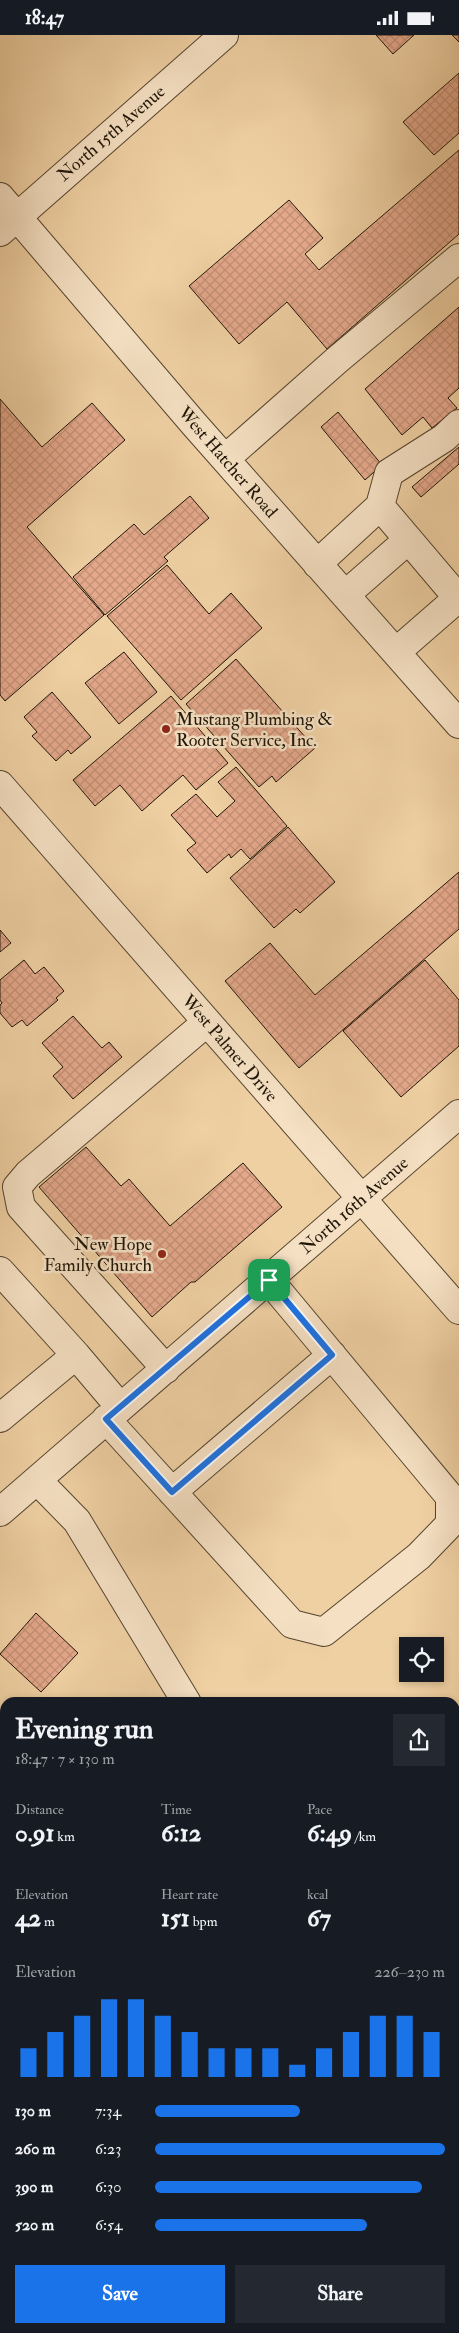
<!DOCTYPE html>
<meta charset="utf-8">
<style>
body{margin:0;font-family:"IM FELL Double Pica",serif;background:#242831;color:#f1f3f6;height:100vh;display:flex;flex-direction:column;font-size:19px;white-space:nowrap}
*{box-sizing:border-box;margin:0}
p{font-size:16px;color:#9ea1a6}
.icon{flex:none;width:28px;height:28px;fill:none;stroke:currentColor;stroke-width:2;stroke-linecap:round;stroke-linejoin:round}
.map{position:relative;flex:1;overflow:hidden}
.sheet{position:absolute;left:0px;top:1662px;width:460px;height:636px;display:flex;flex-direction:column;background:#171b24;border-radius:15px 15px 0 0;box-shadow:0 2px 8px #0003}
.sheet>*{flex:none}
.buttons{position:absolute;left:399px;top:1602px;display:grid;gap:10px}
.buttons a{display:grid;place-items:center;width:45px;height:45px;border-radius:0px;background:#171b24;box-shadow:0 2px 8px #0003;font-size:25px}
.pin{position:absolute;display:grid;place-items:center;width:42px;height:42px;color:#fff;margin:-21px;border-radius:10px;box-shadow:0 2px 8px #0006}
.round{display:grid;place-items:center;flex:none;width:52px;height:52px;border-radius:0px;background:#242831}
.overview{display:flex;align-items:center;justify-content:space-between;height:85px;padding:0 15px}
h1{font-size:28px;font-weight:700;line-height:38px}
.stats{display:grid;grid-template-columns:repeat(3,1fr);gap:8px;height:85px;padding:5px 15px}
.stats div{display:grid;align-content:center}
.stats b{font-size:25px;font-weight:700}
.stats small{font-size:14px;font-weight:400}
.stats p{font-size:14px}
.chart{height:140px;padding:10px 15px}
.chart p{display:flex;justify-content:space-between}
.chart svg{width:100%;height:90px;margin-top:5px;stroke:#1a73e8;stroke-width:6}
.primary-button{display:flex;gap:10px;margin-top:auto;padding:10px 15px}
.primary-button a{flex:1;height:58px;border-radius:0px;background:#1a73e8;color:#fff;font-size:20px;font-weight:700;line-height:58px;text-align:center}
.primary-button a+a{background:#242831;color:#f1f3f6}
ul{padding:0 15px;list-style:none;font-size:16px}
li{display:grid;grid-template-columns:80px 60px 1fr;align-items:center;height:38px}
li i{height:12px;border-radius:6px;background:#1a73e8}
.status{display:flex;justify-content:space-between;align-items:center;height:35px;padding:0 25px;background:#171b24;direction:ltr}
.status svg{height:14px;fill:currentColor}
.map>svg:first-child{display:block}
</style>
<div class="status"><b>18:47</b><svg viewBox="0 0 49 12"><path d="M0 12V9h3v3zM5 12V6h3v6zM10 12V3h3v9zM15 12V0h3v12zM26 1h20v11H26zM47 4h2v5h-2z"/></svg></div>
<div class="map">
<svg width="459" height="2298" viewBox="0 0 459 2298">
<defs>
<pattern id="building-cross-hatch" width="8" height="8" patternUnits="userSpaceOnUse" patternTransform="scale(1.25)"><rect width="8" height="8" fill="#e4a88b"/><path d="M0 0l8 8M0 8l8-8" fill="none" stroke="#c39076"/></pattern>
</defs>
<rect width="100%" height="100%" fill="#efd0a3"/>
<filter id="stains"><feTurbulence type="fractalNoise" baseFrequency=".004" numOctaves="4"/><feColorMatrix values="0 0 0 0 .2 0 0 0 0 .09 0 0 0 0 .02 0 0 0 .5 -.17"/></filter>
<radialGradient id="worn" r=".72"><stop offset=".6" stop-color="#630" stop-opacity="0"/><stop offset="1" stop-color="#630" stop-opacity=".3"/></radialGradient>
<path fill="url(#building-cross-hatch)" stroke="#201608" d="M376 0H414L393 19Z
M452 0H459V7Z
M459 38V98L434 120 403 87Z
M459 115V199L327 314 287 267 239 309 189 251 289 165 323 203 305 219 319 235Z
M459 272V353L448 363 457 373 432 393 423 382 402 400 365 354Z
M0 364 42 412 92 368 125 405 27 492 104 580 5 666 0 660Z
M338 377 382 430 365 445 321 392Z
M459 412V429L421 462 412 452Z
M190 461 209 483 164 522 168 526 105 580 73 542 134 489 144 500Z
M167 530 209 579 231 558 262 593 181 665 107 581Z
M124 617 157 657 119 689 85 648Z
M236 624 315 713 276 747 272 741 259 752 186 669Z
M52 657 91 702 71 719 68 715 56 726 32 701 37 697 24 682Z
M171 661 228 728 196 755 183 740 142 776 120 750 95 771 73 745Z
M236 732 287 791 250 824 241 814 231 823 229 819 207 838 187 815 196 808 171 780 196 759 217 782 235 766 218 747Z
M288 792 335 847 300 878 296 874 274 893 230 843Z
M459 837V894L299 1033 225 946 270 908 315 960Z
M0 895 11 908 0 917Z
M24 925 35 939 44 932 64 956 56 963 58 965 27 991 22 985 12 992 0 978V970L2 968 0 965V945Z
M425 925 459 965V1011L401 1062 343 996Z
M73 981 102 1013 109 1007 122 1022 73 1064 53 1041 63 1032 42 1008Z
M86 1112 121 1151 129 1144 170 1191 243 1128 282 1172 195 1247H191L152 1282 39 1152Z
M36 1578 78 1618 41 1657 0 1619Z
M5 1778V1819L0 1813V1782Z
M458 1914 459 1916V2021L455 2016V1917Z
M459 2065V2123L458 2124 455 2121V2068Z
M5 2280V2293L0 2287V2284Z
M5 2294H142L146 2298H9Z
M294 2294H429L432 2297 297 2298Z"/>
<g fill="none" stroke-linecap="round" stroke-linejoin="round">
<g stroke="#54442f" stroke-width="30">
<path id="minor" d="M0 162 194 389 459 689
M0 197 224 0
M225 424 337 325 459 223
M380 471 458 563 396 617
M317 529 380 471 389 438 444 403 459 389
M345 560 408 505
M0 750 459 1275
M0 1236 76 1320 0 1383
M76 1320 120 1372
M166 1334 21 1172 17 1152 28 1139 207 987
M106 1384 292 1589 324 1597 419 1521 450 1489V1462L269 1245
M37 1445 77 1486 187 1668
M172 1457 332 1320
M0 1477 459 1079
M0 1728 5 1729
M0 1861 5 1864
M0 2180 5 2175
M455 2217 459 2222"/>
</g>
<use href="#minor" stroke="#f5e0c3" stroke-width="28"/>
</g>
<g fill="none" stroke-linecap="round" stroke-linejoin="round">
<g stroke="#fff" stroke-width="10">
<path id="route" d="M269 1245 332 1320 172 1457 106 1384Z"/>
</g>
<use href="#route" stroke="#1a73e8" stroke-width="6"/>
</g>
<g fill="#8f2418" stroke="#f5e0c3" stroke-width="2">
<circle cx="166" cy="694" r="5"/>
<circle cx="162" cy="1219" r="5"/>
</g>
<g text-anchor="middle" stroke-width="5" stroke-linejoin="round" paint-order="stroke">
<g font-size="18" fill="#201608" stroke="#f5e0c3">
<text transform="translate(111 98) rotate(-41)" y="6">North 15th Avenue</text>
<text transform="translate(228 427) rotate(49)" y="6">West Hatcher Road</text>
<text transform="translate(230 1013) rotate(49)" y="6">West Palmer Drive</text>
<text transform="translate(354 1170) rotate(-41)" y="6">North 16th Avenue</text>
</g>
<g font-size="18" fill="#201608" stroke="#f5e0c3" text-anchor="start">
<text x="176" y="690">Mustang Plumbing &amp;<tspan x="176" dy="21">Rooter Service, Inc.</tspan></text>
<text x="152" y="1215" text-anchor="end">New Hope<tspan x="152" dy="21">Family Church</tspan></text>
</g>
</g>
<rect width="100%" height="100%" filter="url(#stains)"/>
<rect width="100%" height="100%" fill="url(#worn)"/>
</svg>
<div class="buttons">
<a><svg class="icon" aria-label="locate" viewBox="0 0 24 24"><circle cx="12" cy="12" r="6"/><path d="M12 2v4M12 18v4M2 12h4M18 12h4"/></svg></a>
</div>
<div class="pin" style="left:269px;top:1245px;background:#1e9e55"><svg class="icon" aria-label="arrive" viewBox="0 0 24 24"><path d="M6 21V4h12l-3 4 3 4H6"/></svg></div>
<section class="sheet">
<div class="overview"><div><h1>Evening run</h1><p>18:47 · 7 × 130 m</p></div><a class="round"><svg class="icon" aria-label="share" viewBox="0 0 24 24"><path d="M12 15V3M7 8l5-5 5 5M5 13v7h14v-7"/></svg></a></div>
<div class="stats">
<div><p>Distance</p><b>0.91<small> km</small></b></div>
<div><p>Time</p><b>6:12</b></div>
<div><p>Pace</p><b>6:49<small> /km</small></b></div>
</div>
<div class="stats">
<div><p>Elevation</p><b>42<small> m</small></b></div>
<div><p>Heart rate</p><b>151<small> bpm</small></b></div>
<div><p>kcal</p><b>67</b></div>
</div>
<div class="chart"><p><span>Elevation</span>226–230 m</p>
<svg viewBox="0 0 160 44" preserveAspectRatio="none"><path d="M5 44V30M15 44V22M25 44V14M35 44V6M45 44V6M55 44V14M65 44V22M75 44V30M85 44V30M95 44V30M105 44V38M115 44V30M125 44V22M135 44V14M145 44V14M155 44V22"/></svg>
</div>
<ul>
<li><b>130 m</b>7:34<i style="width:50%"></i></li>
<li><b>260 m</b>6:23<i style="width:100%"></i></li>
<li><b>390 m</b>6:30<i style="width:92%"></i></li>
<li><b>520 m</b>6:54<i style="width:73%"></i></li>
</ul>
<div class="primary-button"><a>Save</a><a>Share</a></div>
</section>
</div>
